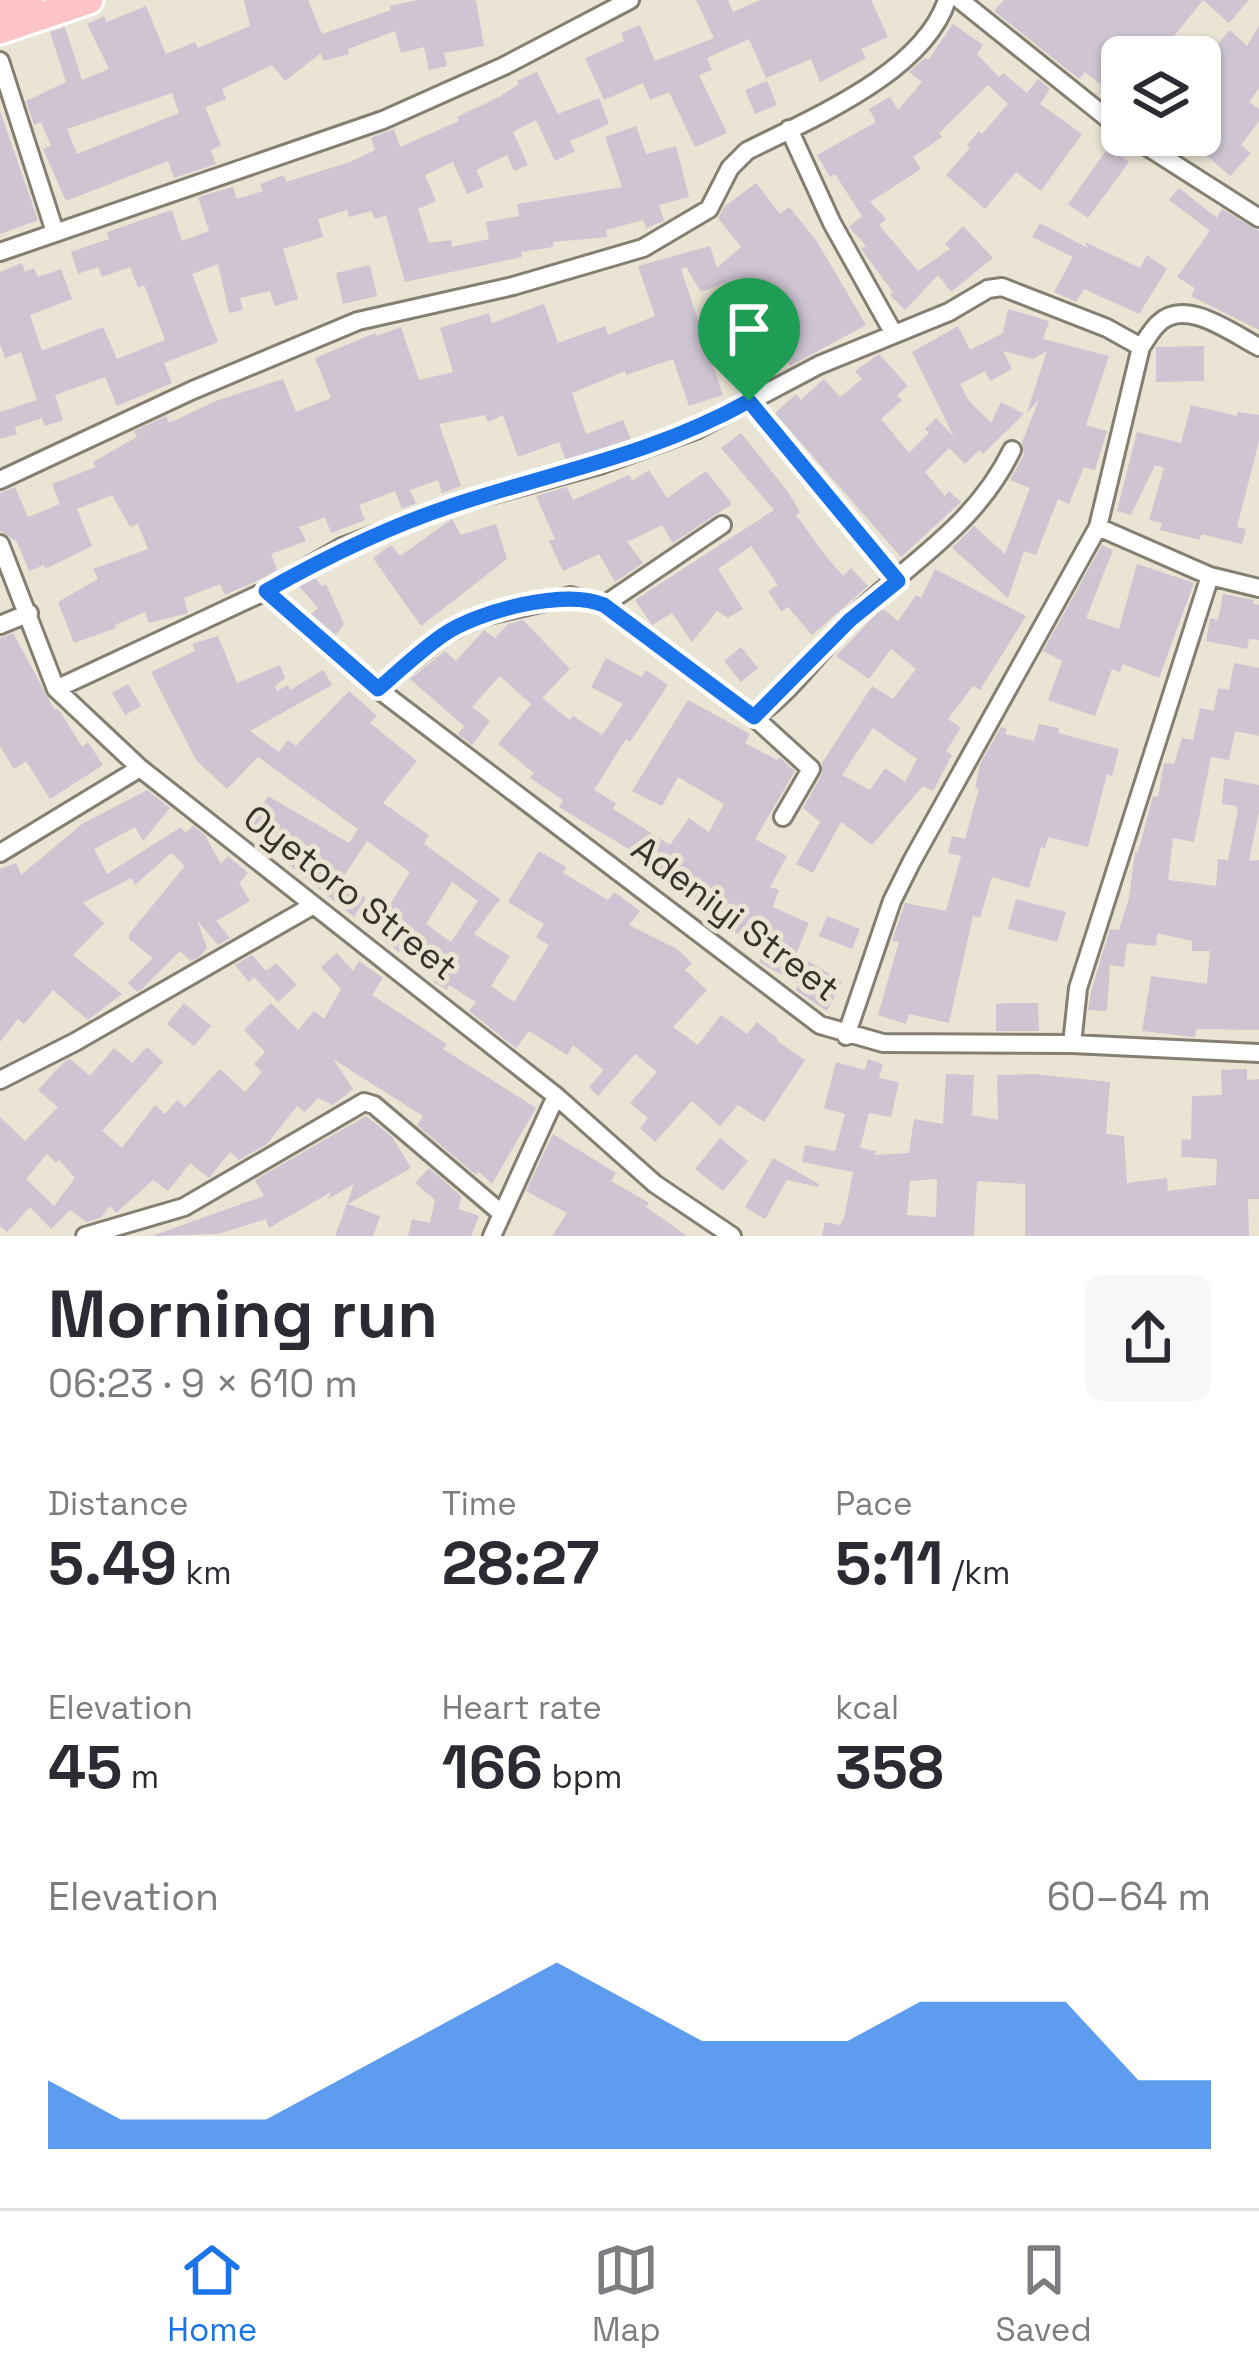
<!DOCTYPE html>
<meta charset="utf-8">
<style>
body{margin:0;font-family:"Space Grotesk",sans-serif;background:#f7f7f7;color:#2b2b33;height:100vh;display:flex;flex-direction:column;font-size:45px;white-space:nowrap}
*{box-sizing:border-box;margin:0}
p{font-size:39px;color:#7c7c81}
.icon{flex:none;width:66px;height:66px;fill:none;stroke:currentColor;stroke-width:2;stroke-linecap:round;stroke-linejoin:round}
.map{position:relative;height:1236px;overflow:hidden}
.panel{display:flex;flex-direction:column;background:#fff;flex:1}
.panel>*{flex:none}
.controls{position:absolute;left:1101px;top:36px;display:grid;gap:24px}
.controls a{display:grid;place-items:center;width:120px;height:120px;border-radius:18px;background:#fff;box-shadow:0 3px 9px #0004;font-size:60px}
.pin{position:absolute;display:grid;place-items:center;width:102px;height:102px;color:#fff;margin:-123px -51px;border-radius:50% 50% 50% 0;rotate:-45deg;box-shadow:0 0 12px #0007}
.pin .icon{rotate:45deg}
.round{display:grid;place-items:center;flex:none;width:126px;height:126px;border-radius:18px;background:#f7f7f7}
.overview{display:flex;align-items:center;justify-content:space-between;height:204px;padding:0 48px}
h1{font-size:66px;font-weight:700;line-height:90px}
.figures{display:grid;grid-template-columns:repeat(3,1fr);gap:18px;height:204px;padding:12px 48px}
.figures div{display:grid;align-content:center}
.figures b{font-size:60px;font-weight:700}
.figures small{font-size:33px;font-weight:400}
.figures p{font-size:33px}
.chart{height:336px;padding:24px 48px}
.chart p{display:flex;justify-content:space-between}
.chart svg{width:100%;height:216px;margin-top:12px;fill:#1a73e8;opacity:.7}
.tabs{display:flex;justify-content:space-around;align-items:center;height:168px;border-top:3px solid #e1e1e2;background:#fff;font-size:33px;color:#7c7c81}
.tabs a{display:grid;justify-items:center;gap:6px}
.tabs .current{color:#1a73e8}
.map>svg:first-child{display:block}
</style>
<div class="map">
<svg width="1259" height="1236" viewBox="0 0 1259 1236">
<rect width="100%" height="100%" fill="#eae4d4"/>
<path fill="#cec4d2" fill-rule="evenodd" d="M244 0H308L322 34 391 10 390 6 417 0H476L484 46 444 53 447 66 429 70 424 47 401 53 395 31 348 49 349 54 323 61 321 53 285 81 272 65 222 89 226 99 205 107 221 145 211 150 216 164 174 178 168 161 66 201 43 149 51 146 41 122 34 125 26 101 66 82 50 32 65 27 82 80 109 69 87 24 104 16 107 22 146 6 166 54 195 42 198 48 250 26ZM172 93 179 113 77 154 67 129Z
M696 0H728L733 12 760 0H871L888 37 861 49 866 58 820 82 811 59 766 78 749 39 707 58 712 70 699 75 727 133 695 147 669 92 650 100 643 83 604 100 585 58 624 41 621 33 640 25 655 61 714 38Z
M1004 0H1249L1229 23 1203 0 1167 45 1181 57H1122V102L1085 72 1079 79 994 11Z
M953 24 983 45 977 54 999 77 1003 73 1027 93 1038 79 1050 89 1040 104 1082 134 1041 191 1016 172 985 209 946 175 970 148 967 145 979 131 982 134 1008 104 988 85 939 133 942 137 913 157 921 169 870 202 886 219 879 225 918 271 950 249 945 244 963 226 993 258 951 292 938 275 905 310 890 295 893 292 861 249 866 246 849 227 862 216 835 174 830 177 817 155 876 122 869 109 890 97 898 110 922 82 909 72 925 58 928 60Z
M1259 25V88L1249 102 1259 109V121L1241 145 1251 153 1230 176 1200 150 1195 157 1182 146 1178 151 1153 135H1200V64L1230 30 1247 46Z
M537 72 558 114 599 98 609 124 570 141 575 151 555 161 536 120 513 132 528 165 514 171 507 155 476 170 484 187 467 194 453 162 425 175 436 201 418 209 429 243 451 240 452 247 489 239 486 222 519 216 517 204 622 187 605 137 636 126 646 154 676 146 689 197 659 205 664 221 646 228 643 220 606 230 607 237 553 242V247L521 252 522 257 405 282 386 215 375 219 371 211 349 217 347 210 318 219 323 237 283 249 298 299 275 306 270 291 240 298 243 310 229 313 218 264 192 274 218 342 164 363 172 383 117 406 105 377 55 395 63 420 45 426 42 418 15 427 17 434 0 439V412L37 400 21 352 5 358 0 344V272L22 263 25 272 34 268 38 277 61 269 72 299 30 315 42 351 103 327 117 359 165 340 144 285 138 288 130 267 102 277 98 267 78 274 71 252 109 239 107 232 172 210 182 241 209 231 198 197 233 187 237 199 263 191 260 184 284 175 286 182 350 162 375 150 371 138 394 129 400 147 459 121 457 117 499 97 519 84 517 81Z
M767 81 777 105 755 114 745 90Z
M0 111 38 220 0 234Z
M1108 148 1129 162 1088 218 1068 204Z
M756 183 780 214 789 207 816 240 866 325 790 366 785 357 753 377 718 319 755 296 739 278 701 292 686 267 681 269 723 395 689 406 673 359 626 375 625 371 572 393 586 434 623 420 631 440 566 461 559 442 518 457 503 415 488 422 485 415 439 424 461 486 442 493 438 480 410 490 416 503 402 509 395 491 359 505 365 520 331 533 325 517 299 527 306 541 271 554 277 570 263 578 225 595 220 584 184 598 188 613 149 623 145 612 115 625 116 628 74 643 58 602 98 579 93 569 148 549 138 524 130 527 112 495 77 509 92 546 45 569 44 565 29 571 17 542 0 531V493L15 487 28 517 60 504 52 484 96 467 93 462 137 437 134 431 166 416 169 423 216 401 283 379 296 412 331 398 315 358 375 333 376 336 401 327 419 380 453 372 440 328 489 313 492 323 544 304 558 343 605 326 608 335 655 316 638 266 710 246 717 268 741 247 718 218 724 207Z
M1179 188 1217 218 1222 209 1259 231V330L1191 296 1195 288 1177 277 1210 231 1169 200Z
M1040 223 1088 248 1085 242 1140 268 1147 255 1167 269 1139 314 1084 289 1076 302 1054 292 1073 257 1032 237Z
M370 265 377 296 343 304 336 273Z
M1008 309 1049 321 1043 339 1109 356 1086 425 1107 431 1095 470 1084 467 1069 504 1058 499 1036 555 1024 551 1008 598 952 548 974 526 1005 554 1030 488 1010 480 1024 455 1022 442 1039 400 1027 412 1047 351 1033 359 1003 351 1012 369 990 381 985 371 960 384 969 401 991 423 1001 402 1024 414 983 454 979 450 965 464 949 448 925 472 945 496 949 491 961 502 901 557 775 413 796 394 801 400 824 379 840 397 862 379 855 371 879 354 908 386 897 395 902 400 881 419 909 453 929 433 925 429 936 418 954 437 912 352 958 326 970 350 1003 333Z
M1204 346V381L1156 382V347Z
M1191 405 1237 416V412L1259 415V441L1237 527 1246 529 1242 544 1201 534 1200 540 1160 530 1162 523 1149 520 1164 468 1155 465 1131 515 1117 511 1137 432 1181 443Z
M741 433 788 492 800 512 796 515 825 555 843 576 851 568 868 586 812 635 788 607 781 611 768 591 778 585 751 546 718 569 743 609 728 618 717 611 692 642 672 613 652 625 635 600 774 510 721 448Z
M649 470 667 498 706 471 732 504 673 543 662 525 627 542 643 563 615 582 599 554 563 571 549 541 555 539 536 496 567 487 573 500 629 475 632 481Z
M452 519 461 535 496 524 507 559 421 626 373 558 391 545 400 556Z
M1102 545 1113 550 1086 618 1119 629 1137 564 1194 583 1159 678 1123 664 1120 672 1112 669 1095 716 1048 700 1062 661 1043 651Z
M935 569 1026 616 980 690 973 686 948 719 961 728 946 751 952 755 933 791 923 786 872 845 841 822 813 873 796 864 820 822 803 808 822 774V763L872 686 893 699 916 669 891 649 869 679 836 656 882 608 898 621 916 595 921 598ZM873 728 917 759 905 782 885 768 870 790 842 775Z
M315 578 322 586 326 584 344 624 336 635 311 614 318 608 299 586Z
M1223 594 1254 600 1253 604 1259 605V640L1249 639 1247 649 1206 641 1210 618 1218 620Z
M523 620 570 669 542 698 570 720 573 716 602 735 623 704 591 687 606 658 641 677 646 670 668 685 630 742 626 739 594 790 616 803 613 809 670 845 689 818 709 832 724 804 678 777 662 806 632 791 688 700 750 734 745 743 777 760 779 757 795 771 755 839 787 856 770 887 779 890 773 907 809 923 796 954 842 981 827 1011 795 990 799 984 759 962 767 944 729 930 733 919 655 878 657 875 638 863 642 857 559 807 563 800 530 778 534 773 498 744 531 704 500 676 472 707 490 721 472 745 458 734 464 726 410 679 445 651 456 661 484 630 495 638 508 624Z
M13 633 54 709 59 710 82 747 88 742 103 765 50 799 26 761 14 769 0 746V638Z
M218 636 237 683 280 665 285 678 275 686 277 691 288 685 290 690 323 670 332 685 250 731 279 752 288 740 296 746 349 691 377 716 370 723 417 761 383 803 429 835 424 844 500 899 474 934 510 956 491 986 514 1002 549 945 536 937 544 924 508 902 539 851 566 867 563 873 608 900 614 892 640 911 629 925 677 949 692 963 685 970 707 990 673 1027 698 1045 721 1015 747 1034 757 1022 778 1039 777 1041 805 1060 764 1122 738 1105 720 1126 692 1101 655 1142 640 1128 648 1118 630 1103 657 1072 635 1054 598 1096 589 1087 604 1070 573 1045 567 1055 529 1031 516 1048 469 1011 476 1002 449 985 447 990 434 982 443 968 438 962 407 942 399 952 380 938 392 922 383 916 410 872 367 841 340 882 366 898 354 917 288 864 297 850 268 832 266 836 250 826 268 796 349 843 358 829 258 757 227 789 196 760 151 672 195 651 192 644ZM452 882 478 901 451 942 426 924Z
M741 647 758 668 741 682 724 661Z
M1234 663 1259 668V736L1235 731 1229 760 1211 757 1194 842 1173 838 1168 880 1216 886 1218 859 1228 860 1238 810 1236 806 1222 804 1224 778 1259 785V812L1249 861 1259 860V1030L1196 1029 1195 1037 1142 1031 1151 976 1207 984 1210 951H1192V941L1157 933 1156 946 1127 943 1124 967 1110 965 1107 1011 1088 1010 1091 991 1110 929 1119 930 1129 898 1135 852H1138L1153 796 1158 797 1164 763 1174 764 1182 738 1193 740 1200 708 1214 711 1218 688 1229 690Z
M128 684 141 706 125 715 112 693Z
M1039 724 1059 728 1058 733 1119 749 1112 776 1107 774 1088 847 1048 837 1045 848 1041 847 1029 888 992 877 980 918 973 916 949 1023 909 1014 906 1024 878 1015 899 942 892 941 905 903 946 911 961 856 948 853 952 836 965 839 979 789 975 788 980 764 1001 727 1007 729 1005 734 1034 741Z
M147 790 170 808 143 841 135 827 94 849 107 874 181 827 185 833 193 826 205 835 221 864 228 856 248 873 239 883 250 901 216 921 230 938 218 945 197 920 207 948 200 956 191 961 180 951 142 989 137 992 128 983 153 958 129 939V934L185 866 171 853 135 885 131 878 83 903 104 923 73 955 122 994 88 1020 53 990 24 1024 18 1019 0 1042V869L16 863 21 875 82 824Z
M1016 899 1066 912 1057 942 1008 929Z
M827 916 860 929 852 949 819 936Z
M337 953 353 971 359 961 383 978 372 995 447 1044 443 1049 536 1108 492 1184 479 1172 476 1175 417 1125 423 1116 333 1059 353 1089 333 1105 318 1098 305 1112 297 1106 267 1144 239 1160 230 1152 209 1178 190 1163 168 1191 153 1180 116 1213 110 1206 100 1218 86 1222 70 1210 51 1229 30 1207 7 1232 0 1226V1117L25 1141 58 1107 38 1090 64 1062 70 1059 90 1076 114 1048 132 1063 147 1047 163 1062 102 1131 122 1148 155 1105 165 1114 177 1100 185 1107 220 1069 245 1092 262 1072 254 1064 265 1052 244 1030 271 1003 298 1030 314 1011 324 1019 341 989 321 967ZM47 1154 56 1163 59 1160 75 1178 54 1206 26 1179Z
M252 955 266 971 276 963 297 985 278 1002 254 977 249 982 235 965Z
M184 1003 211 1026 194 1046 167 1024Z
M1011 1003H1038L1039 1031H996V1004Z
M868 1059 883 1064 879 1078 899 1082 891 1117 869 1113 860 1148 876 1151 875 1155 909 1153 914 1119 943 1124 946 1074 974 1075 972 1115 998 1120 997 1075 1033 1074 1110 1082 1106 1134 1124 1136 1127 1183 1167 1178 1168 1191 1216 1185 1217 1159 1181 1157 1182 1139 1191 1140 1192 1096 1222 1095 1221 1070 1247 1069V1080L1259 1079V1199H1248L1249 1236H1025V1184L977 1181 974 1236H822L825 1222 840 1225 844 1218 853 1172 802 1162 805 1145 835 1151 845 1114 824 1108 836 1062 865 1070ZM937 1179 936 1217 907 1215 910 1181Z
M366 1116 392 1137 411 1168 348 1204 380 1216 373 1236H335L354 1184 328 1199 331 1192 269 1228 266 1219 218 1234 152 1236 264 1196 255 1180Z
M553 1134 616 1173 611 1181 649 1203 646 1207 687 1236H552L567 1213 526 1191Z
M720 1138 748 1161 723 1191 695 1169Z
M773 1158 819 1184 818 1187 787 1180 765 1219 745 1207Z
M429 1168 461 1196 459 1209 479 1216 471 1236H408L412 1219 430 1223 435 1200 415 1183Z"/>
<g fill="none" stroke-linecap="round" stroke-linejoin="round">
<g stroke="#847f71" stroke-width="22">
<path id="minor" d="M960 0 1122 130
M0 61 55 232
M789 129 832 223 894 334
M1129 135 1259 218
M0 252 383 120 504 66 630 0
M1141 347C1146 340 1152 329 1159 323 1186 297 1233 334 1259 347
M749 401 898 581
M0 480 193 390 358 321 513 286 643 248 709 209 730 168 747 151C812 118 923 73 947 0
M1098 527 1210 576 1259 588
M0 544 56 689 140 768 556 1096 655 1184 732 1236
M266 591 378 689 820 1025 883 1043 1072 1044 1259 1053
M604 605 722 525
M0 625 29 613
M56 689 266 591 342 547 453 505 600 465 696 430 819 365 949 312 988 289 1002 287 1107 328 1141 347 1098 527 912 861 892 901 846 1036
M378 689 444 635 463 625 484 616 571 596 604 605 754 717C786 698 819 652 846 624 906 563 972 531 1012 450
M754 717 811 769 783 817
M0 853 140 768
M1072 1044 1078 988 1210 576
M0 1080 75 1042 312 906
M85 1236 184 1207 364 1102 374 1105 500 1212
M492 1236 556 1096"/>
</g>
<g stroke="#fff" stroke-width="33">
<path id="primary" d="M0 10 29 0
M0 30 89 0"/>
</g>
<use href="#minor" stroke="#fff" stroke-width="16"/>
<use href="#primary" stroke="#fec4c7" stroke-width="27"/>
</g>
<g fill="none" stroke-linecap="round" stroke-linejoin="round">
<g stroke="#fff" stroke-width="24">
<path id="route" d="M749 401 898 581 850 620 754 717 604 605C565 588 478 611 443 635 420 651 399 671 378 689L266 591C326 557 385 528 451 506 556 471 650 456 749 401Z"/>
</g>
<use href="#route" stroke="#1a73e8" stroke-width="15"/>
</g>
<g text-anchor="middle" stroke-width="10" stroke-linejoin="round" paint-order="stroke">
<g font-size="36" fill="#35332c" stroke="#eae4d4">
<text transform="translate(351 892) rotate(38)" y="13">Oyetoro Street</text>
<text transform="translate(736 918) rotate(37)" y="13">Adeniyi Street</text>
</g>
</g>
</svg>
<div class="controls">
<a><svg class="icon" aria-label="layers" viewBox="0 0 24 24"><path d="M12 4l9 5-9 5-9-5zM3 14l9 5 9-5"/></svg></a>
</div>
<div class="pin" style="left:749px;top:401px;background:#1e9e55"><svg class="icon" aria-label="arrive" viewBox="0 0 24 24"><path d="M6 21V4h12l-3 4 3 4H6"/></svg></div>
</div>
<section class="panel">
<div class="overview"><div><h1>Morning run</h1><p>06:23 · 9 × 610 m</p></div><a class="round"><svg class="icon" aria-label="share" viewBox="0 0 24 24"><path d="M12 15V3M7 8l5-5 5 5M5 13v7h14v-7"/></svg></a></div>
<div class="figures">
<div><p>Distance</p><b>5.49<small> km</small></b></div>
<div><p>Time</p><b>28:27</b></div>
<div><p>Pace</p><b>5:11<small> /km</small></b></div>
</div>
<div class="figures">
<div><p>Elevation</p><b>45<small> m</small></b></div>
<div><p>Heart rate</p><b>166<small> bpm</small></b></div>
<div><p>kcal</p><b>358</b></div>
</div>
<div class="chart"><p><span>Elevation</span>60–64 m</p>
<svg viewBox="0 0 160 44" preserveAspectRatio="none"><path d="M0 44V30L10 38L20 38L30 38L40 30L50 22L60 14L70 6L80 14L90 22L100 22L110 22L120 14L130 14L140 14L150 30L160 30V44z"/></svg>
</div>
</section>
<nav class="tabs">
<a class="current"><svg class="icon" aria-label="home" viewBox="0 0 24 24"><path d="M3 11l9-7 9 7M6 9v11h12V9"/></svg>Home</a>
<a><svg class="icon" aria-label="map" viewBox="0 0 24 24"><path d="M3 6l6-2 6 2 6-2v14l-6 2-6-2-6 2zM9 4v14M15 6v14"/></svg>Map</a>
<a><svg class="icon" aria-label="saved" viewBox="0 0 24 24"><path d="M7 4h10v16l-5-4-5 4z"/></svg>Saved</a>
</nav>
